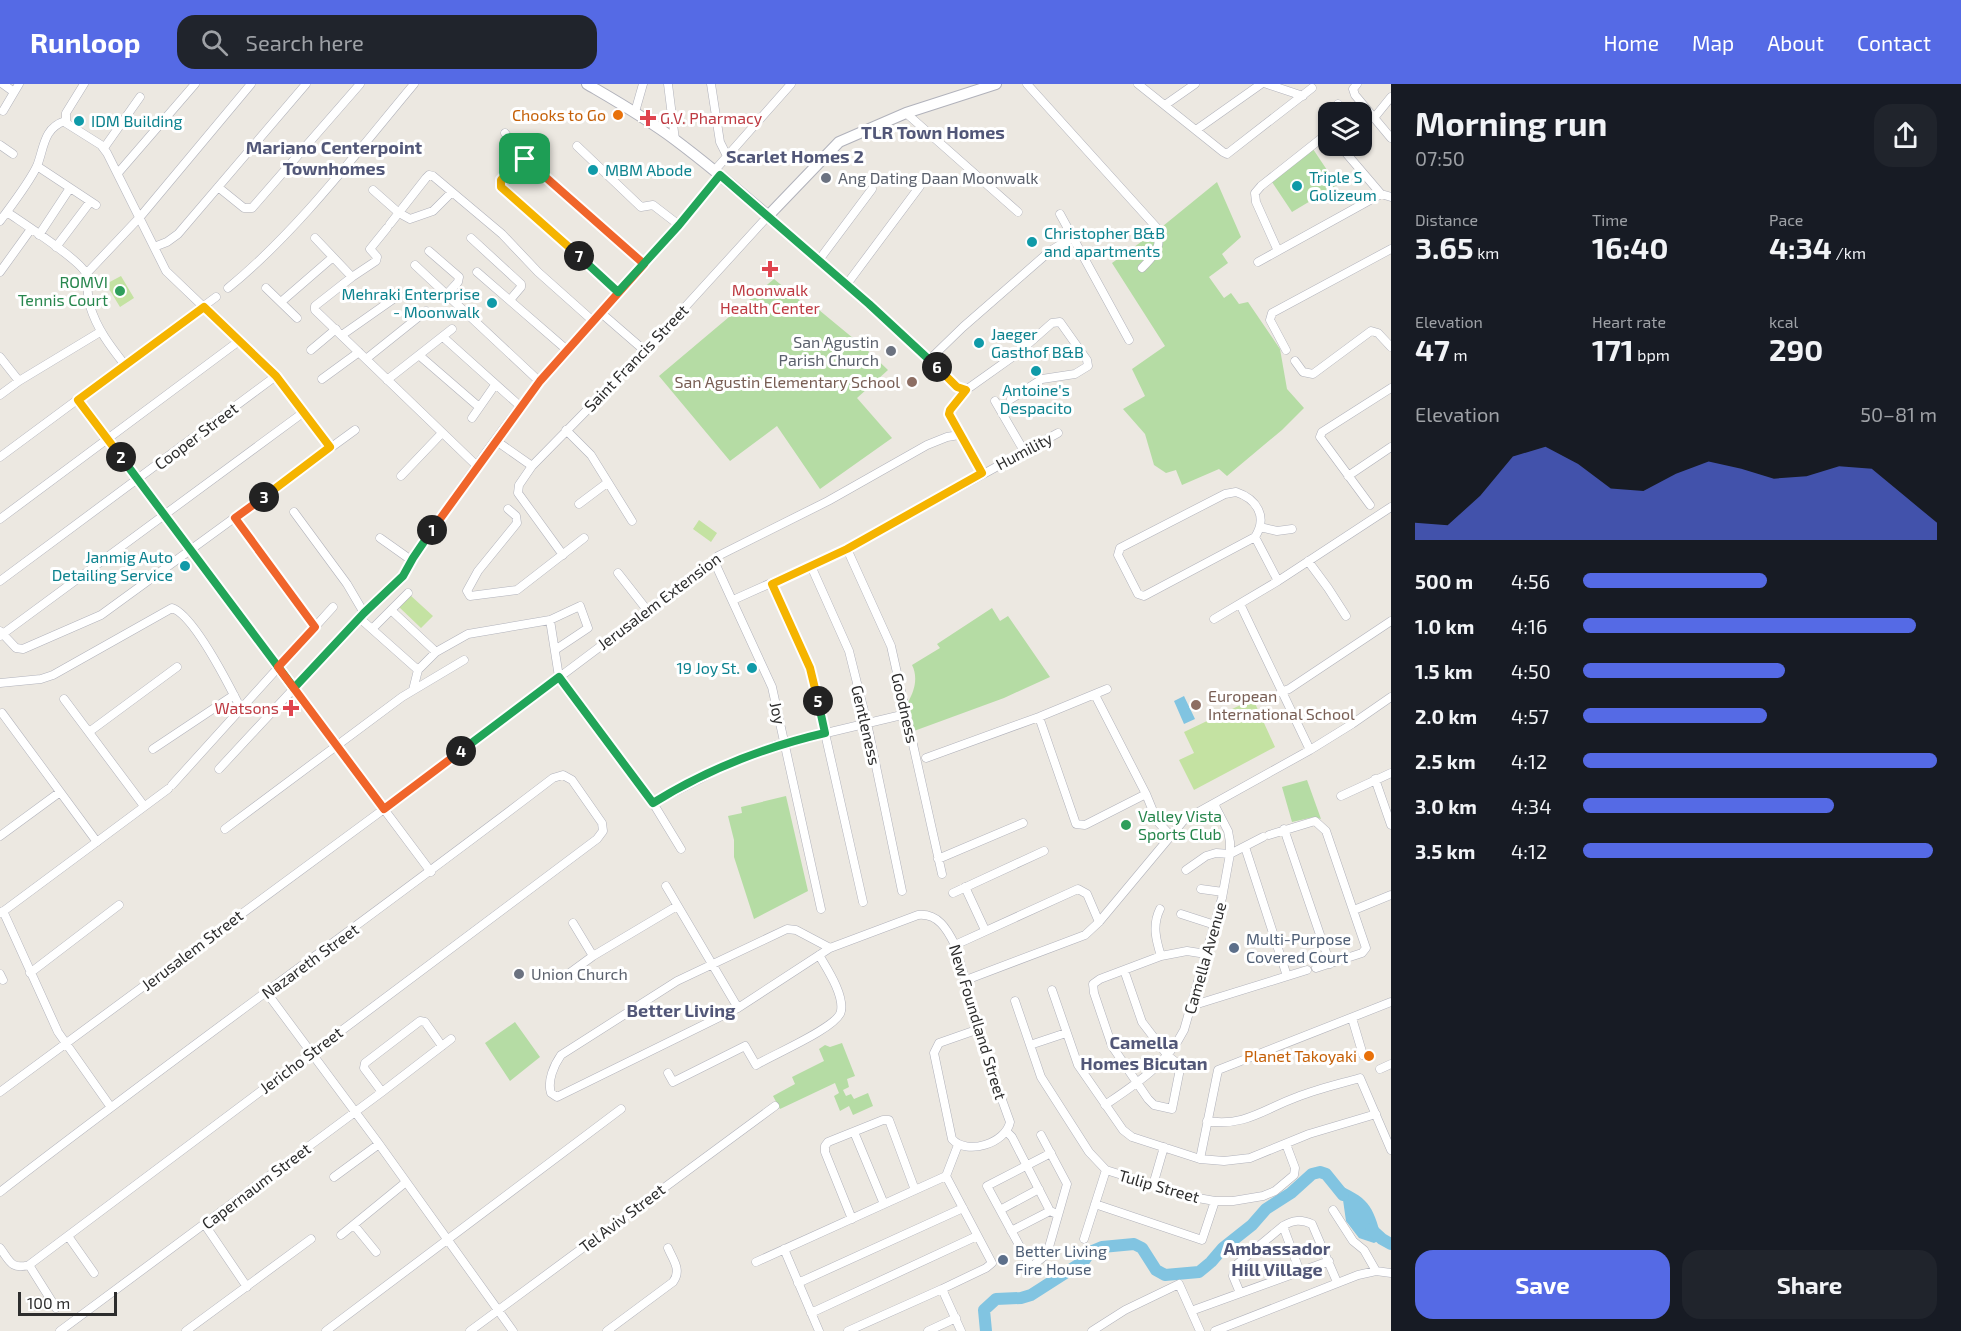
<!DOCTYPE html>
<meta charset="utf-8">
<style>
body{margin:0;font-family:"Exo 2",sans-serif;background:#20242c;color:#f1f3f6;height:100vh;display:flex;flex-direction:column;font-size:22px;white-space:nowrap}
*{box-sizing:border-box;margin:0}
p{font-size:20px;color:#9ea1a6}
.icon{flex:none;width:33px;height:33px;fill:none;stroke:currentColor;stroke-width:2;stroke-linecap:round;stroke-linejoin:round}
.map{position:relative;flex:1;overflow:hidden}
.panel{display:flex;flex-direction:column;background:#171b24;width:570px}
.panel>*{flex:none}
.buttons{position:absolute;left:1318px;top:18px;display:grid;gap:12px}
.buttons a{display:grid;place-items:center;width:54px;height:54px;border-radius:12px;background:#171b24;box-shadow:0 2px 4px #0004;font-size:30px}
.scale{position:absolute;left:18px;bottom:15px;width:99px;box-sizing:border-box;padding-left:6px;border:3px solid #2d2d2d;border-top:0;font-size:16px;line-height:21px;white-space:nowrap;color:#2d2d2d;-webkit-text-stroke:4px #fff;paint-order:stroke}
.pin{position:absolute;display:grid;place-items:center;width:51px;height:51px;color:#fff;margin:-26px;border-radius:12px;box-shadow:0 3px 9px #0006}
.km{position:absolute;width:30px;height:30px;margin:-15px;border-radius:50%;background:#222;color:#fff;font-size:16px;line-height:30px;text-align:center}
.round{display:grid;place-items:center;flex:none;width:63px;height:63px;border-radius:18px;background:#20242c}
.head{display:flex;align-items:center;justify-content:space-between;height:102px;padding:0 24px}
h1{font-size:33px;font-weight:700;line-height:45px}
.figures{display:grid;grid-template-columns:repeat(3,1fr);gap:9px;height:102px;padding:6px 24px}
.figures div{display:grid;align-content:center}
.figures b{font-size:30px;font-weight:700}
.figures small{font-size:16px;font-weight:400}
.figures p{font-size:16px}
.chart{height:168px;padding:12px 24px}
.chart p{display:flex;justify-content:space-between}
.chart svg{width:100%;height:108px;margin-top:6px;fill:#556ae5;opacity:.7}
.primary-button{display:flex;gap:12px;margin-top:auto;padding:12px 24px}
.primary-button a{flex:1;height:69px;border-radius:18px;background:#556ae5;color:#fff;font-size:24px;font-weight:700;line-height:69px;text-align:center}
.primary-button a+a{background:#20242c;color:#f1f3f6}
ul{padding:0 24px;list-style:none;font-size:20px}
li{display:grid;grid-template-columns:96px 72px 1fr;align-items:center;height:45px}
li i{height:15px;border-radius:8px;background:#556ae5}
header{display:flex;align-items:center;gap:36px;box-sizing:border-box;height:84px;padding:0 30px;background:#556ae5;color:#fff}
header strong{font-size:28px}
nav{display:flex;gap:33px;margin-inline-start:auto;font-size:21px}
.search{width:420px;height:54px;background:#20242c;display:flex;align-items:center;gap:15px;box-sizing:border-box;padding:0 21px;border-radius:18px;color:#9ea1a6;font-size:22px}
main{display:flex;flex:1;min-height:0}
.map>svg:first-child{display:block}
</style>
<header>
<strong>Runloop</strong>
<div class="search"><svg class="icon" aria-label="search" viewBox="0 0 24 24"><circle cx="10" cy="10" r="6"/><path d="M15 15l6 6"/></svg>Search here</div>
<nav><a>Home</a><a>Map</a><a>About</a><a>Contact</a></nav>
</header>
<main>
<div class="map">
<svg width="1391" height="1247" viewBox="0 0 1391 1247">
<rect width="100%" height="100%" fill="#ece8e1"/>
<path fill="#b5dca4" d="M1313 65 1337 101 1292 128 1272 98Z
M1217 98 1241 153 1222 170 1228 179 1209 193 1224 214 1231 209 1239 220 1248 218 1280 265 1287 305 1304 324 1282 346 1227 392 1219 385 1182 401 1176 386 1166 389 1154 381 1145 350 1123 325 1145 312 1132 285 1165 262 1112 179 1163 142Z
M774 195 809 224 813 221 865 264 888 286 857 314 892 354 820 405 777 342 730 377 659 292Z
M992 524 1000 537 1008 532 1050 593 1004 614 914 647 908 618C915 606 918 593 912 581L940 564 937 560Z
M1307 696 1321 735 1314 733 1292 738 1282 703Z
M786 712 808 807 754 835 734 773V756L728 732 742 729 741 723Z
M515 938 540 973 510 997 485 959Z
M842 959 855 992 847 995 849 1003 843 1006 846 1012 851 1010 854 1015 868 1009 873 1022 853 1031 849 1022 840 1027 834 1012 839 1009 835 999 780 1025 773 1012 795 1000 792 993 824 977 819 965 825 961 830 963Z"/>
<path fill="#c4e2a2" d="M121 192 134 214 120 223 106 200Z
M699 436 717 449 711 458 693 445Z
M410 511 433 532 421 544 399 523Z
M1253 615 1275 663 1194 706 1179 676 1194 669 1184 648Z"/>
<path fill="#81c4e1" d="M1184 612 1195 635 1184 640 1174 617Z
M1334 1099C1369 1114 1372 1120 1382 1155L1374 1159 1359 1154 1346 1137 1343 1116Z"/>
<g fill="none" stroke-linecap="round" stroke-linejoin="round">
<path stroke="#81c4e1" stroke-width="12" d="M1371 1145 1382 1155 1391 1160
M986 1247 984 1226 996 1215 1021 1214 1031 1211 1084 1177 1090 1168 1102 1163 1134 1160 1142 1164 1156 1186 1165 1191 1199 1188 1211 1178 1223 1164 1252 1141 1266 1125 1291 1109 1312 1090 1320 1088 1326 1090 1343 1111"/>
<g stroke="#b1b2bb" stroke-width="9">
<path id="street" d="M3 0 14 8
M84 0 66 29V39L101 61 107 69 166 187 276 292 330 363
M668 0 675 56
M711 0 720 58 727 72
M1027 0 1157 144C1163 162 1154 172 1142 184
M1138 0 1223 68 1227 70 1312 4
M1267 0 1303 12
M1357 0 1353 5 1355 11 1391 54
M1165 21 1195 0
M3 27 19 0
M635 28 643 0
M1336 28 1338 20
M906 29 1018 128
M1374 34 1391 13
M1196 46 1261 0
M505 49 522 74
M0 61 13 70
M577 62 641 123 653 121 679 141
M1340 62 1381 110 1391 113
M104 64 140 13
M37 82 96 121
M715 86 791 0
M118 89 195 0
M218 103 244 124H252L360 0
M373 106 399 129 410 135 433 127 452 108
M7 128C21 138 82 177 86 190 88 200 87 212 90 222 97 245 110 262 125 281
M1060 130 1129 256
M0 137C11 122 29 99 37 82 44 65 43 44 65 37
M390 140 426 94 429 91 433 92 502 150 538 188 593 237
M387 144 370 165 377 173 376 177 352 193 315 222V226L477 382
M39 151 70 104
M315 154 352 193
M471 154 521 200V203L510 216
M56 163 90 118
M154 163 167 158 178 150 306 0
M429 167 459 193 458 198 446 211
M1278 167 1256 118 1255 109 1261 102 1323 53 1329 51
M819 176 872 105
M1258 178 1381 110
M415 181 540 298
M0 188 31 145
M477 188 567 266
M86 190 140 133 251 0
M847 200 920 102
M228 204C297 148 357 68 414 0
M266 204 297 234
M618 208 501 103V96L518 76 525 75 644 180
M281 218 333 173
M600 228 645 267
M342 251 399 211
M443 253 520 322
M311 266 336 245
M1286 266 1270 236 1272 229 1391 165
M420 272 479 323
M0 273 19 297
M366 275 426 227
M930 275 963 243 1050 167 1073 153
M1295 277 1303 288 1313 290 1371 247 1378 249 1391 263
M322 295 359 268
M387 296 452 245
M0 311 19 297 100 248
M78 316 431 788
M995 317 1024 367
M472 334 495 301
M566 346 591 371 632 437
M495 356 532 382
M0 373 216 213
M982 389 950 333V326L966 306 1018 269 1052 239 1060 238 1087 276 1088 282 1075 290 1042 295 1011 315
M401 392 442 349
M1348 392 1391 363
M1236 408C1257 415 1268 433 1255 453L1144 512 1138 510 1118 471 1120 464 1225 410Z
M579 420 607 399
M1370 421 1320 353 1322 348 1391 304
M508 425 516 432 517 439 478 487 467 507 470 512 517 506 584 454
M294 428 347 500 364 529
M235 434 315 543
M0 435 239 257
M1260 443 1277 447 1292 445
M1255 453 1278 497
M380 454 411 476
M847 465 891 562 942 790
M563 471 518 409 519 401 532 382 645 267 768 132 869 220 957 303 966 306
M714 477 772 603 821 825
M1308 477 1328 504 1346 532
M811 482 849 567 867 639 902 807
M618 489 647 526
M0 497 276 292
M772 500 806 574 813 596 863 818
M733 516 847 465 1058 349
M1240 520 1310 666
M391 526 436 568
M1214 535 1278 497 1391 423
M550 536 559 593 653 719 681 765
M364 538 418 586
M372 545 408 509
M0 547 16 564 23 565 101 531 355 346
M0 552 304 328
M418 586 436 568 468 550 550 536 580 522 588 544 555 566
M0 599 41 595 53 591 172 524C194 531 230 603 241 625
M413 606 418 586
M1281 608 1289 605 1391 537
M1095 611 1146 710 1157 737 1171 752
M64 615 144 722
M2 629 97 758
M1039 633 1076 740 1085 741 1146 710
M89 648 177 583
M153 665 234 611
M926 674 1039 633 1107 605
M219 685 364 529 403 492 416 468C457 411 495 352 540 298 598 227 664 163 720 91
M1375 695 1391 741
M172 701 333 523
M1341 712 1391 689
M653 719 729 680 776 661 906 630
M225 745 402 613 464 576
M1284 745 1330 880
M1269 751 1315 737 1326 747 1366 864 1362 869 1316 884
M0 752 60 708
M1245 763 1287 892
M938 775 1023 739
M1186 786 1206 772 1216 769 1230 770 1263 753
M666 802 738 924
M965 803 985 846
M1201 805 1223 808
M953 809 1044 767
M1160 825C1152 841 1156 856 1161 872
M1354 826 1391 811
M3 827 58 948 110 1022
M1 829 168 705
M1181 830 1215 841
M573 839 593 872
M955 861 1078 805 1087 810 1099 838
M830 864 796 846 787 845 677 897 561 971C554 981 547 997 551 1009L557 1013 738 924 830 864 918 831C938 829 947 845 955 861L993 991 1010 1038C1006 1059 967 1072 952 1055L934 969 939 959 979 945
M1124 886 1142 938 1168 972 1177 979 1181 980 1172 1025 1154 1021 1148 1015 1112 962 1094 909 1093 900 1100 895 1161 872 1187 867 1206 870
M30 889 119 821
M0 890 3 896
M567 891 593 872 677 822
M966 896 1085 851 1099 838 1184 736 1310 666 1352 640 1391 613
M1052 906 1078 981 1123 1046 1132 1053 1200 1075 1224 1077 1250 1074 1309 1050 1376 1030
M267 909 379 1060 513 1247
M1015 917 1041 993 1089 1068 1106 1086 1192 1113 1215 1117H1233L1263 1112 1275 1107 1294 1091 1295 1084 1286 1060
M1191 922 1307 886
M1352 934 1363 971
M1030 961 1066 949
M1380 985 1391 980
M668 989 673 998 745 962 756 981C772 971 839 943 841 927 844 910 827 885 819 871
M0 1008 384 725 714 477 718 472 828 417 927 361 947 353 959 351
M382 1008 364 984 365 979 420 937 425 938 442 962
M1105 1021C1136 1000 1167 980 1184 946L1222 814 1230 770V758L1228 747 1214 720
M1207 1037C1245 1043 1264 1025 1297 1013 1317 1005 1339 1000 1360 994L1391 1066
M854 1048 884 1120
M1007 1048 1012 1053 1050 1127 1057 1130
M1041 1051 1067 1100 1047 1170 1031 1183 987 1102 1051 1069
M1200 1075 1218 986 1391 918
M946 1092 958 1061
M334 1093 379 1060
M1153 1101 1164 1063
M0 1108C182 967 370 834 553 694L563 691 572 696 602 739 603 747 597 755 29 1181C11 1186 10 1177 0 1164
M1095 1120 1202 1156 1215 1117
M1000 1126 1039 1105
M1333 1126 1353 1157 1364 1166 1376 1187
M852 1135 825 1068V1062L828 1058 883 1036H889L915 1106
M205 1141 247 1203
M354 1141 376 1168
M1283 1142 1300 1188
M1011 1147 1050 1127
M341 1151 406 1098
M68 1152 94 1189
M1084 1155 1106 1086
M784 1165 819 1247
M756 1178 946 1092
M29 1181 56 1224
M798 1199 963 1124
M942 1205 961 1247
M1240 1209 1233 1192 1236 1181 1283 1142C1293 1136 1301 1135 1312 1140L1337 1198
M1191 1227 1329 1177
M811 1229 977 1152
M60 1247 382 1008 451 955
M186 1247 311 1155
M326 1247 621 1025
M470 1247 775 1022
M607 1247 673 1198C682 1186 673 1176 668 1164
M848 1247 942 1205 986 1184 992 1179 946 1092
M928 1247 956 1234
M1092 1247 1125 1226 1179 1200 1200 1247
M1215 1247 1358 1191 1376 1187 1391 1189"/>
</g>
<g stroke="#b1b2bb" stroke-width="12">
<path id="secondary" d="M587 0C616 17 646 34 674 55 706 79 737 105 768 132L839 58 906 29 996 0"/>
</g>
<use href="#street" stroke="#fff" stroke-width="8"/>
<use href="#secondary" stroke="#fff" stroke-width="10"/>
</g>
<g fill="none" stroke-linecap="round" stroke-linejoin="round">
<g stroke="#fff" stroke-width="12">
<path id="split-1" d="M432 446 540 297 644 180 525 75"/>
</g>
<g stroke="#fff" stroke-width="12">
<path id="split-2" d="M121 373 294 604 364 529 403 492 413 474 432 446"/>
</g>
<g stroke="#fff" stroke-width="12">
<path id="split-3" d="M121 373 78 316 204 223 276 292 330 363 264 413"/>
</g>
<g stroke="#fff" stroke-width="12">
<path id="split-4" d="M264 413 235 434 315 543 278 583 384 725 461 667"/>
</g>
<g stroke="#fff" stroke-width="12">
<path id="split-5" d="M461 667 559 593 653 719C706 686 765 663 825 649L818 617"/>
</g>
<g stroke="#fff" stroke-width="12">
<path id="split-6" d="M818 617 810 584 772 500 847 465 982 389 949 330 950 326 966 306 957 303 937 283"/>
</g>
<g stroke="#fff" stroke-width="12">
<path id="split-7" d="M579 172 618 208 679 141 720 91 869 220 937 283"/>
</g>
<g stroke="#fff" stroke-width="12">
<path id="split-8" d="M525 75 518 76 501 96V103L579 172"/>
</g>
<use href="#split-1" stroke="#f0652b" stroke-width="8"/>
<use href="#split-2" stroke="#22a559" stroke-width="8"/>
<use href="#split-3" stroke="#f5b400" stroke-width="8"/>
<use href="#split-4" stroke="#f0652b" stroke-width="8"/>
<use href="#split-5" stroke="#22a559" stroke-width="8"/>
<use href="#split-6" stroke="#f5b400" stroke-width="8"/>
<use href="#split-7" stroke="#22a559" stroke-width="8"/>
<use href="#split-8" stroke="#f5b400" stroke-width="8"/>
</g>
<g fill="#e8710a" stroke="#fff" stroke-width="2">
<circle cx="618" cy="31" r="6"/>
<circle cx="1369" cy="972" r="6"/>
</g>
<g fill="#e0444e" stroke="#fff" stroke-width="2">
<path d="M645 25h6v6h6v6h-6v6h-6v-6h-6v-6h6z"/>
<path d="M767 176h6v6h6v6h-6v6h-6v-6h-6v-6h6z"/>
<path d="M288 615h6v6h6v6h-6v6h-6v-6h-6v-6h6z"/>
</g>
<g fill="#0f9aa8" stroke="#fff" stroke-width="2">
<circle cx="79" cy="37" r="6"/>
<circle cx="593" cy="86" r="6"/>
<circle cx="1297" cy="102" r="6"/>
<circle cx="1032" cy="158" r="6"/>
<circle cx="492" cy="219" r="6"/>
<circle cx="979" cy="259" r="6"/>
<circle cx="1036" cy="287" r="6"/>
<circle cx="185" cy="482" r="6"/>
<circle cx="752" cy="584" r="6"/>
</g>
<g fill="#6b7280" stroke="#fff" stroke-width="2">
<circle cx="826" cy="94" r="6"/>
<circle cx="891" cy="267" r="6"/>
<circle cx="519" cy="890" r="6"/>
</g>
<g fill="#2e9e5b" stroke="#fff" stroke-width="2">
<circle cx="120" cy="207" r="6"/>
<circle cx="1126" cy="741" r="6"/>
</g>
<g fill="#8d6e63" stroke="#fff" stroke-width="2">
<circle cx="912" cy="298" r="6"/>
<circle cx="1196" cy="621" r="6"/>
</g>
<g fill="#5c6f8a" stroke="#fff" stroke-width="2">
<circle cx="1234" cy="864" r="6"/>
<circle cx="1003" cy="1176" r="6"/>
</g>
<g text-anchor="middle" stroke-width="6" stroke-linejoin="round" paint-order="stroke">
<g font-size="16" fill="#c56008" stroke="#fff" text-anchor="end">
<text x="606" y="37">Chooks to Go</text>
<text x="1357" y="978">Planet Takoyaki</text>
</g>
<g font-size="16" fill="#be3a42" stroke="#fff" text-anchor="start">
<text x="660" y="40">G.V. Pharmacy</text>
<text x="770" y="212" text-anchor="middle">Moonwalk<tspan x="770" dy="18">Health Center</tspan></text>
<text x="279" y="630" text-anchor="end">Watsons</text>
</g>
<g font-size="16" fill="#0d838f" stroke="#fff" text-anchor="start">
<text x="91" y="43">IDM Building</text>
<text x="605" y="92">MBM Abode</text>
<text x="1309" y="99">Triple S<tspan x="1309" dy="18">Golizeum</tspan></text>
<text x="1044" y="155">Christopher B&amp;B<tspan x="1044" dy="18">and apartments</tspan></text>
<text x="480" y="216" text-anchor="end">Mehraki Enterprise<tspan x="480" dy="18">- Moonwalk</tspan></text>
<text x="991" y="256">Jaeger<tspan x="991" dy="18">Gasthof B&amp;B</tspan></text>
<text x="1036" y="312" text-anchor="middle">Antoine's<tspan x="1036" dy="18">Despacito</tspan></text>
<text x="173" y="479" text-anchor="end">Janmig Auto<tspan x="173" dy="18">Detailing Service</tspan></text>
<text x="740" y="590" text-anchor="end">19 Joy St.</text>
</g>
<g font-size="16" fill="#5b616d" stroke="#fff" text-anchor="start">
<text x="838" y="100">Ang Dating Daan Moonwalk</text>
<text x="879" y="264" text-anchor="end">San Agustin<tspan x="879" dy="18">Parish Church</tspan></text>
<text x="531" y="896">Union Church</text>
</g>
<g font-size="16" fill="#27864d" stroke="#fff" text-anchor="end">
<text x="108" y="204">ROMVI<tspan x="108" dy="18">Tennis Court</tspan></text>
<text x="1138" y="738" text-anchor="start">Valley Vista<tspan x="1138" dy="18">Sports Club</tspan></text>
</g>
<g font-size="16" fill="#2d2d2d" stroke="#fff">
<text transform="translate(636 274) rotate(-46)" y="6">Saint Francis Street</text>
<text transform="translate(196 352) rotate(-37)" y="6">Cooper Street</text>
<text transform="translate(1024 367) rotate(-28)" y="6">Humility</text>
<text transform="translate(659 517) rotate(-37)" y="6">Jerusalem Extension</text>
<text transform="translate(905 624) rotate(77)" y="6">Goodness</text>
<text transform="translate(778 629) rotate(77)" y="6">Joy</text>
<text transform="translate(866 641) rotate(77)" y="6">Gentleness</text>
<text transform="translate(192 866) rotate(-37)" y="6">Jerusalem Street</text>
<text transform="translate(1205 874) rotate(-74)" y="6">Camella Avenue</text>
<text transform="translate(310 877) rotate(-36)" y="6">Nazareth Street</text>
<text transform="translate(978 938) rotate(73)" y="6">New Foundland Street</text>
<text transform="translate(301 976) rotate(-37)" y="6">Jericho Street</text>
<text transform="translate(256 1102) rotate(-37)" y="6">Capernaum Street</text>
<text transform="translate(1159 1102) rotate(16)" y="6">Tulip Street</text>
<text transform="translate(622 1134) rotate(-37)" y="6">Tel Aviv Street</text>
</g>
<g font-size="16" fill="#785e54" stroke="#fff" text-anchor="end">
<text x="900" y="304">San Agustin Elementary School</text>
<text x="1208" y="618" text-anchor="start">European<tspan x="1208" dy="18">International School</tspan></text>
</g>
<g font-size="16" fill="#4e5e75" stroke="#fff" text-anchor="start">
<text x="1246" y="861">Multi-Purpose<tspan x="1246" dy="18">Covered Court</tspan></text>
<text x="1015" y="1173">Better Living<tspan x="1015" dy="18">Fire House</tspan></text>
</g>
<g font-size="18" font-weight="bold" fill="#525778" stroke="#fff">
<text x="933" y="55">TLR Town Homes</text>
<text x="334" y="70">Mariano Centerpoint<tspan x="334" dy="21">Townhomes</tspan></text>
<text x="795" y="79">Scarlet Homes 2</text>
<text x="681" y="933">Better Living</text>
<text x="1144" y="965">Camella<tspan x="1144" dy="21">Homes Bicutan</tspan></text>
<text x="1277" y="1171">Ambassador<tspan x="1277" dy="21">Hill Village</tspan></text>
</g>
</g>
</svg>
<div class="buttons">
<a><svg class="icon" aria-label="layers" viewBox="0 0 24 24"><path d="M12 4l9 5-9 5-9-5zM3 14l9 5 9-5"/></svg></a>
</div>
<div class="scale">100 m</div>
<div class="pin" style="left:525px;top:75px;background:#1e9e55"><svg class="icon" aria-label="arrive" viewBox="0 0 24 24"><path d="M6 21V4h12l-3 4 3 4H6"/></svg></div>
<b class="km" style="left:432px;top:446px">1</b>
<b class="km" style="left:121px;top:373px">2</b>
<b class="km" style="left:264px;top:413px">3</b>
<b class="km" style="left:461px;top:667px">4</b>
<b class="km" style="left:818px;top:617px">5</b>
<b class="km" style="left:937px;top:283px">6</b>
<b class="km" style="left:579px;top:172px">7</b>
</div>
<section class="panel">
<div class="head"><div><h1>Morning run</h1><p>07:50</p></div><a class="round"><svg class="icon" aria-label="share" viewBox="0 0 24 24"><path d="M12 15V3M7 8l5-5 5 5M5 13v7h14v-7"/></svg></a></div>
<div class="figures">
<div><p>Distance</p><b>3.65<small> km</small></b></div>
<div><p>Time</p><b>16:40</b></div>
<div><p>Pace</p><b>4:34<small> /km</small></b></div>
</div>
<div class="figures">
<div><p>Elevation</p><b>47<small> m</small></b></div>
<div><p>Heart rate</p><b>171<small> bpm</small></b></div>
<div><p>kcal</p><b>290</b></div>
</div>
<div class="chart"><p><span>Elevation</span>50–81 m</p>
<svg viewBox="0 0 160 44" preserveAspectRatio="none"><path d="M0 44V37L10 38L20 26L30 10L40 6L50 13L60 23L70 24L80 17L90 12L100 15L110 19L120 18L130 14L140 15L150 26L160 37V44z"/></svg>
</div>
<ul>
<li><b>500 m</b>4:56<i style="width:52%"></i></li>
<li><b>1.0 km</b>4:16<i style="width:94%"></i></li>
<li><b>1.5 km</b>4:50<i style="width:57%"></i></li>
<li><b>2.0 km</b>4:57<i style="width:52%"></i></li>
<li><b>2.5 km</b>4:12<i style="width:100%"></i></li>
<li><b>3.0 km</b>4:34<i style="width:71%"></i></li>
<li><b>3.5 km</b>4:12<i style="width:99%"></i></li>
</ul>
<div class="primary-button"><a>Save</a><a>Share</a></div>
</section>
</main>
